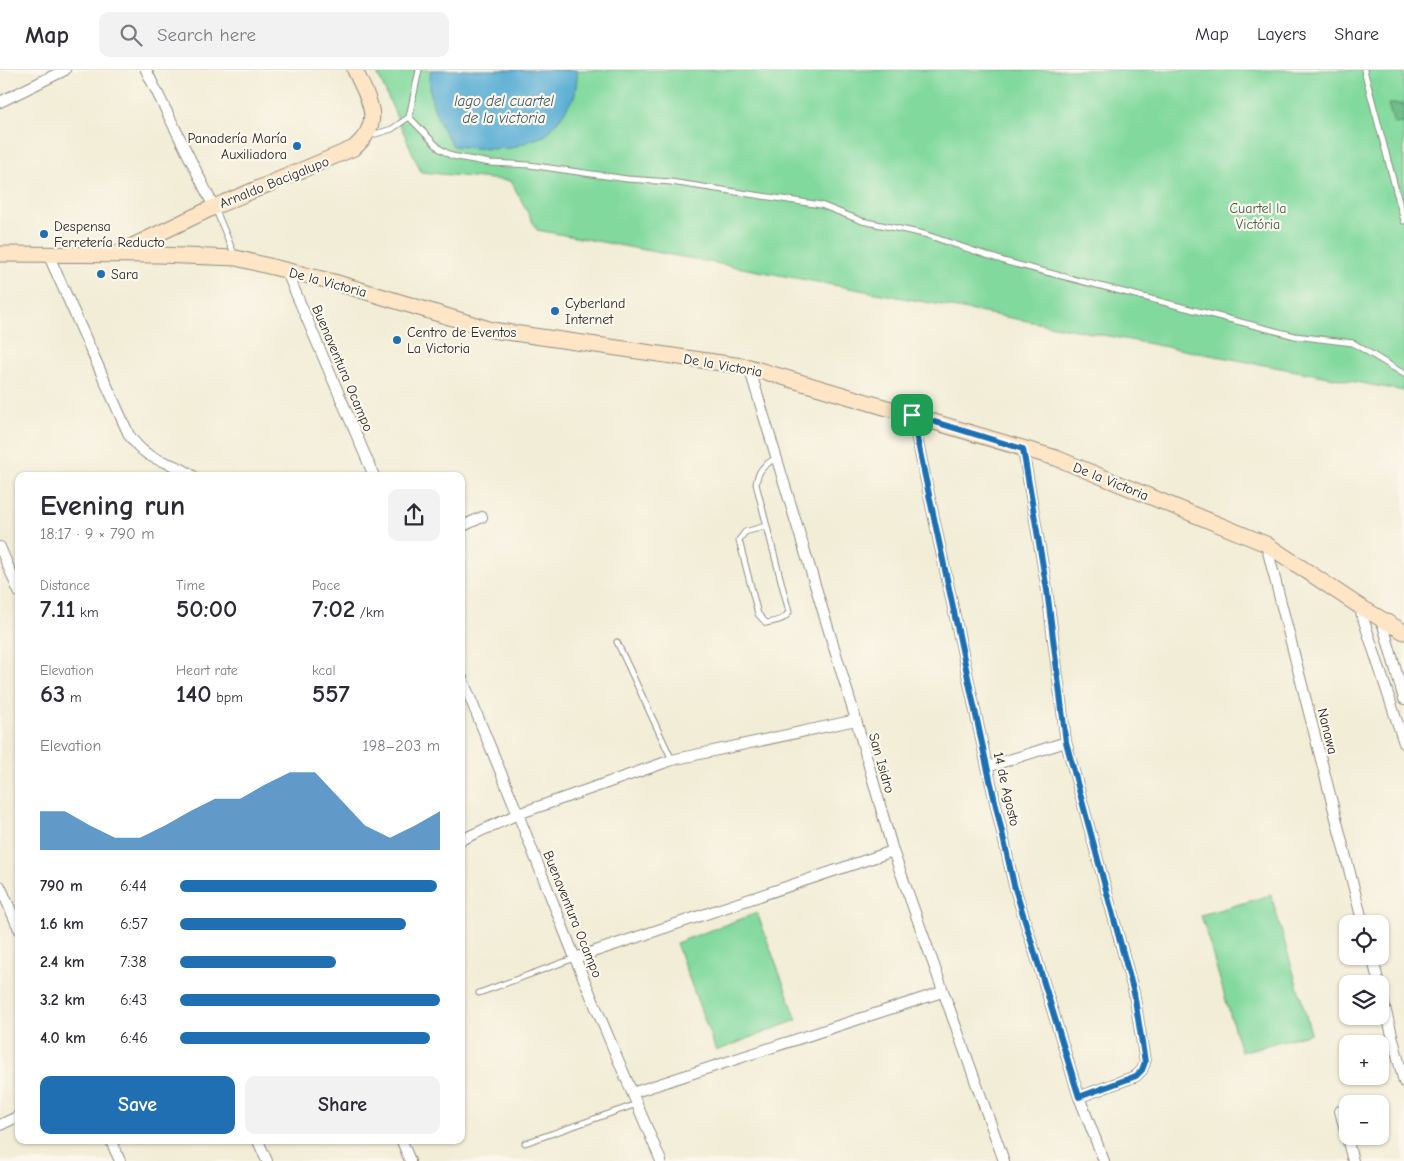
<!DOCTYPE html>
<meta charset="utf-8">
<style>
body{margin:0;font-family:"Comic Neue",sans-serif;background:#f2f2f3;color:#2b2b33;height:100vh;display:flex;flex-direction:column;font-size:19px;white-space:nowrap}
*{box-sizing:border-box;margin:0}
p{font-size:16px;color:#7c7c81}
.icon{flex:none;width:28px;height:28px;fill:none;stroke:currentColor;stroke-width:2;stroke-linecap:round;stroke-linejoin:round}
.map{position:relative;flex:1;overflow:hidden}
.sheet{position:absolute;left:15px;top:402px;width:450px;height:672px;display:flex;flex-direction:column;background:#fff;border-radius:10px;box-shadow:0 1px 4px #0004}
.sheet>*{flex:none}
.controls{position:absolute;left:1339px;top:845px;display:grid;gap:10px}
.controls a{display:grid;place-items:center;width:50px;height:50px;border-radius:10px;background:#fff;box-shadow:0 1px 4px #0004;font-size:25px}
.pin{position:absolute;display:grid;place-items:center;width:42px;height:42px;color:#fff;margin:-21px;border-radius:10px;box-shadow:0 2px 8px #0006}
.round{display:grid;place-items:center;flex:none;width:52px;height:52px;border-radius:10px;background:#f2f2f3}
.summary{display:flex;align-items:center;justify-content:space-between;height:85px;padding:0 25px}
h1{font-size:28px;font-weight:700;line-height:38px}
.stats{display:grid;grid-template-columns:repeat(3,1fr);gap:8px;height:85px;padding:5px 25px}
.stats div{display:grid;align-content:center}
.stats b{font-size:25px;font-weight:700}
.stats small{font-size:14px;font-weight:400}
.stats p{font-size:14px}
.chart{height:140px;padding:10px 25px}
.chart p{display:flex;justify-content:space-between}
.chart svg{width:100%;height:90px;margin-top:5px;fill:#1f6fb2;opacity:.7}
.cta{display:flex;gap:10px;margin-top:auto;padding:10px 25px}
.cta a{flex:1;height:58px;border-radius:10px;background:#1f6fb2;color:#fff;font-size:20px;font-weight:700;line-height:58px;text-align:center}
.cta a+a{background:#f2f2f3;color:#2b2b33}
ul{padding:0 25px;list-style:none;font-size:16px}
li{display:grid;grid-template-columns:80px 60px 1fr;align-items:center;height:38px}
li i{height:12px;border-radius:6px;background:#1f6fb2}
header{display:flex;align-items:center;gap:30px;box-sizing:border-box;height:70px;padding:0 25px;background:#fff;border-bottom:1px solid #e1e1e2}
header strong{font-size:24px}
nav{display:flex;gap:28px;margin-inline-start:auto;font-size:18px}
.search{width:350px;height:45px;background:#f2f2f3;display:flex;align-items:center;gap:12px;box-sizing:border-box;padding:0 18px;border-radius:10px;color:#7c7c81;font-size:19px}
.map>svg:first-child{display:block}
</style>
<header>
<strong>Map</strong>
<div class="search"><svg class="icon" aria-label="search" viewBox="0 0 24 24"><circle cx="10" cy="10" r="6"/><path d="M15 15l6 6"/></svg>Search here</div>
<nav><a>Map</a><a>Layers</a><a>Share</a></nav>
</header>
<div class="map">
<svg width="1404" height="1091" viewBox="0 0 1404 1091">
<rect width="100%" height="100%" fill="#fbf7ec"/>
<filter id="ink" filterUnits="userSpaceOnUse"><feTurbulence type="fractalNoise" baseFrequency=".02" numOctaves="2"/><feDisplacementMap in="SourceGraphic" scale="10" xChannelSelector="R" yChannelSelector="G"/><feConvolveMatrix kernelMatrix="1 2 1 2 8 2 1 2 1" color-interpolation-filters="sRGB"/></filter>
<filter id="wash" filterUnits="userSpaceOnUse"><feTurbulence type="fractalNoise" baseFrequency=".0096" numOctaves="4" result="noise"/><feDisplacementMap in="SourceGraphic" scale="20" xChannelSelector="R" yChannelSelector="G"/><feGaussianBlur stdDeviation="1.12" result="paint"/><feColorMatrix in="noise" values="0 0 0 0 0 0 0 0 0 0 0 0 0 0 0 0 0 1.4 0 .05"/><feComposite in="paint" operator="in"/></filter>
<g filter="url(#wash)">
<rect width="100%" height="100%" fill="#f2edd6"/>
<path fill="#81d99d" stroke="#568264" d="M376 0H1404V321L537 160 511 111 421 102Z
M1271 825 1311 963 1241 982 1201 845Z
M757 843 797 950 716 981 676 873Z"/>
<path fill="#68b984" stroke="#4a7258" d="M1388 34H1404V53L1394 54Z"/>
<path fill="#58add4" stroke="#426c80" d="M431 0H578L575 25 562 46 546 65 511 78 489 79 453 76C438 54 426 27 431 0Z"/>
</g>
<g filter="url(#ink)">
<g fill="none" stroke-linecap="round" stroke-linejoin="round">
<g stroke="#8e8c80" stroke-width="7">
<path id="lane" d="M1364 0 1404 151
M409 47 419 0
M369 66 392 59 409 47 440 79 452 86 490 93 529 95 627 109 671 112 821 135 862 151 924 164 1007 192 1295 266 1353 273 1404 304
M215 138 235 186
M766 456 745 462 739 470 758 544 766 553C775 551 784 551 789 542L756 414C758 400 764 395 776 388
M617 572 672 690
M479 923 575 888
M525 1073 637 1034"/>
</g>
<g stroke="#8e8c80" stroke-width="12">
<path id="street" d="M146 0 214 137
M0 32 65 0
M48 184 129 365C134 372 139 378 146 383 159 393 179 394 193 406
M286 200 374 406
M749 297 856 650 893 781 1004 1091
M912 345 986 692 1014 815 1079 1027 1104 1091
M1023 379 1047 520 1066 672 1134 923 1145 992 1142 1000 1136 1006 1079 1027
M461 457 482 447
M1266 474 1363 854
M0 477 19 522
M1359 536 1404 673
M1381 548 1404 629
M461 606 518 744 575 888 661 1091
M987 697 1066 672
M461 770 518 744 672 690 856 650
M0 816 19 859
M1372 886 1379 914
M575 888 893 781
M1380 918 1404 1012
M632 1023 942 922
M1340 1041 1353 1091
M0 1055 19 1046
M111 1071 120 1091
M258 1071 267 1091
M402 1071 410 1091"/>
</g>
<g stroke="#8e8c80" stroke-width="17">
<path id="secondary" d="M118 183 214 137 354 78C385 51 369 32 355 0
M0 184 159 185 236 188 334 212 492 260 749 297 1056 388 1266 474 1359 536 1404 562"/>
</g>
<use href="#lane" stroke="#fff" stroke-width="5"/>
<use href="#street" stroke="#fff" stroke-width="10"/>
<use href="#secondary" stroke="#fde5c5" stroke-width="15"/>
</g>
</g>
<g fill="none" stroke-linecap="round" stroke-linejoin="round" filter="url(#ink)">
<g stroke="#fff" stroke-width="10">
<path id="route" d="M912 345 1023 379 1047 520 1066 672 1134 923 1145 992 1142 1000 1136 1006 1079 1027 1014 815 986 692Z"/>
</g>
<use href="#route" stroke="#1f6fb2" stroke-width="6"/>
</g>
<g fill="#1f6fb2" stroke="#fbf7ec" stroke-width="2">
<circle cx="297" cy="76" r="5"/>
<circle cx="44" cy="164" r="5"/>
<circle cx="101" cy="204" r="5"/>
<circle cx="555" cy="241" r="5"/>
<circle cx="397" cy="270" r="5"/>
</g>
<g text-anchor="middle" stroke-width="4.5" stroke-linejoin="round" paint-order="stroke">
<g font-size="14" fill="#2b2b2b" stroke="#fbf7ec" text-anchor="start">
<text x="287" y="73" text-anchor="end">Panadería María<tspan x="287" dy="16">Auxiliadora</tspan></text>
<text x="54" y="161">Despensa<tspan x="54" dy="16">Ferretería Reducto</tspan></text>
<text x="111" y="209">Sara</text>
<text x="565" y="238">Cyberland<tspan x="565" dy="16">Internet</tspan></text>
<text x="407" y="267">Centro de Eventos<tspan x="407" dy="16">La Victoria</tspan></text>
</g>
<g font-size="14" fill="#2b2b2b" stroke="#fbf7ec">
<text transform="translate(274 112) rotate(-22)" y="5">Arnaldo Bacigalupo</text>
<text transform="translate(328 212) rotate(15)" y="5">De la Victoria</text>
<text transform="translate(723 295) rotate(10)" y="5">De la Victoria</text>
<text transform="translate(343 298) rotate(67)" y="5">Buenaventura Ocampo</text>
<text transform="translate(1111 411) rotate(22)" y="5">De la Victoria</text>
<text transform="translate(1328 661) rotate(76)" y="5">Nanawa</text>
<text transform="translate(882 693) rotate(74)" y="5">San Isidro</text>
<text transform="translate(1007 719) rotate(77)" y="5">14 de Agosto</text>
<text transform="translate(573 844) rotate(68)" y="5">Buenaventura Ocampo</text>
</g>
<g font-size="14" fill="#455f4d" stroke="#fbf7ec">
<text x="1258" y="143">Cuartel la<tspan x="1258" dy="16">Victória</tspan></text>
</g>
<g font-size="15" font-style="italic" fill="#3b5866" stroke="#fbf7ec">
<text x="504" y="36">lago del cuartel<tspan x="504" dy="17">de la victoria</tspan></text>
</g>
</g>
</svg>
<div class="controls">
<a><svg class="icon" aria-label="locate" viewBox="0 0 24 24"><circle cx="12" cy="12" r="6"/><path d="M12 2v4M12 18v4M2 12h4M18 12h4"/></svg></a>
<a><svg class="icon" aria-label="layers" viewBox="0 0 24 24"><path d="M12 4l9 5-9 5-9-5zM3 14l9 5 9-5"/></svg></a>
<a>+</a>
<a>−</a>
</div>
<div class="pin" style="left:912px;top:345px;background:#1e9e55"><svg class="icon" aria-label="arrive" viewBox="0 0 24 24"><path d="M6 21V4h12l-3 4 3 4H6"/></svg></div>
<section class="sheet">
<div class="summary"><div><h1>Evening run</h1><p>18:17 · 9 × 790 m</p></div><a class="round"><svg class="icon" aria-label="share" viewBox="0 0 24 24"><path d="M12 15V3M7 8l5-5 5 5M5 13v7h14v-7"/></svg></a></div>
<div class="stats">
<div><p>Distance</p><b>7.11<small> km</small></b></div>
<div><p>Time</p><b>50:00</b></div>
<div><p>Pace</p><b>7:02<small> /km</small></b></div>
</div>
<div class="stats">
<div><p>Elevation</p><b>63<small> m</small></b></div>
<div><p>Heart rate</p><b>140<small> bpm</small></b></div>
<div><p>kcal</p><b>557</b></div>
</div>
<div class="chart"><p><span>Elevation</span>198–203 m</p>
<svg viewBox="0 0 160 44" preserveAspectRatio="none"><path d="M0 44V25L10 25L20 32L30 38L40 38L50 32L60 25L70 19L80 19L90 12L100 6L110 6L120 19L130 32L140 38L150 32L160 25V44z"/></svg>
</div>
<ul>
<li><b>790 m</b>6:44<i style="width:99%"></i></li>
<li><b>1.6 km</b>6:57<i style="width:87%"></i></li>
<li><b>2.4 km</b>7:38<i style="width:60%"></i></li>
<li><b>3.2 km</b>6:43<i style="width:100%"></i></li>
<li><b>4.0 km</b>6:46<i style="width:96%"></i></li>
</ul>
<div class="cta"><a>Save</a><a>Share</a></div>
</section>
</div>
